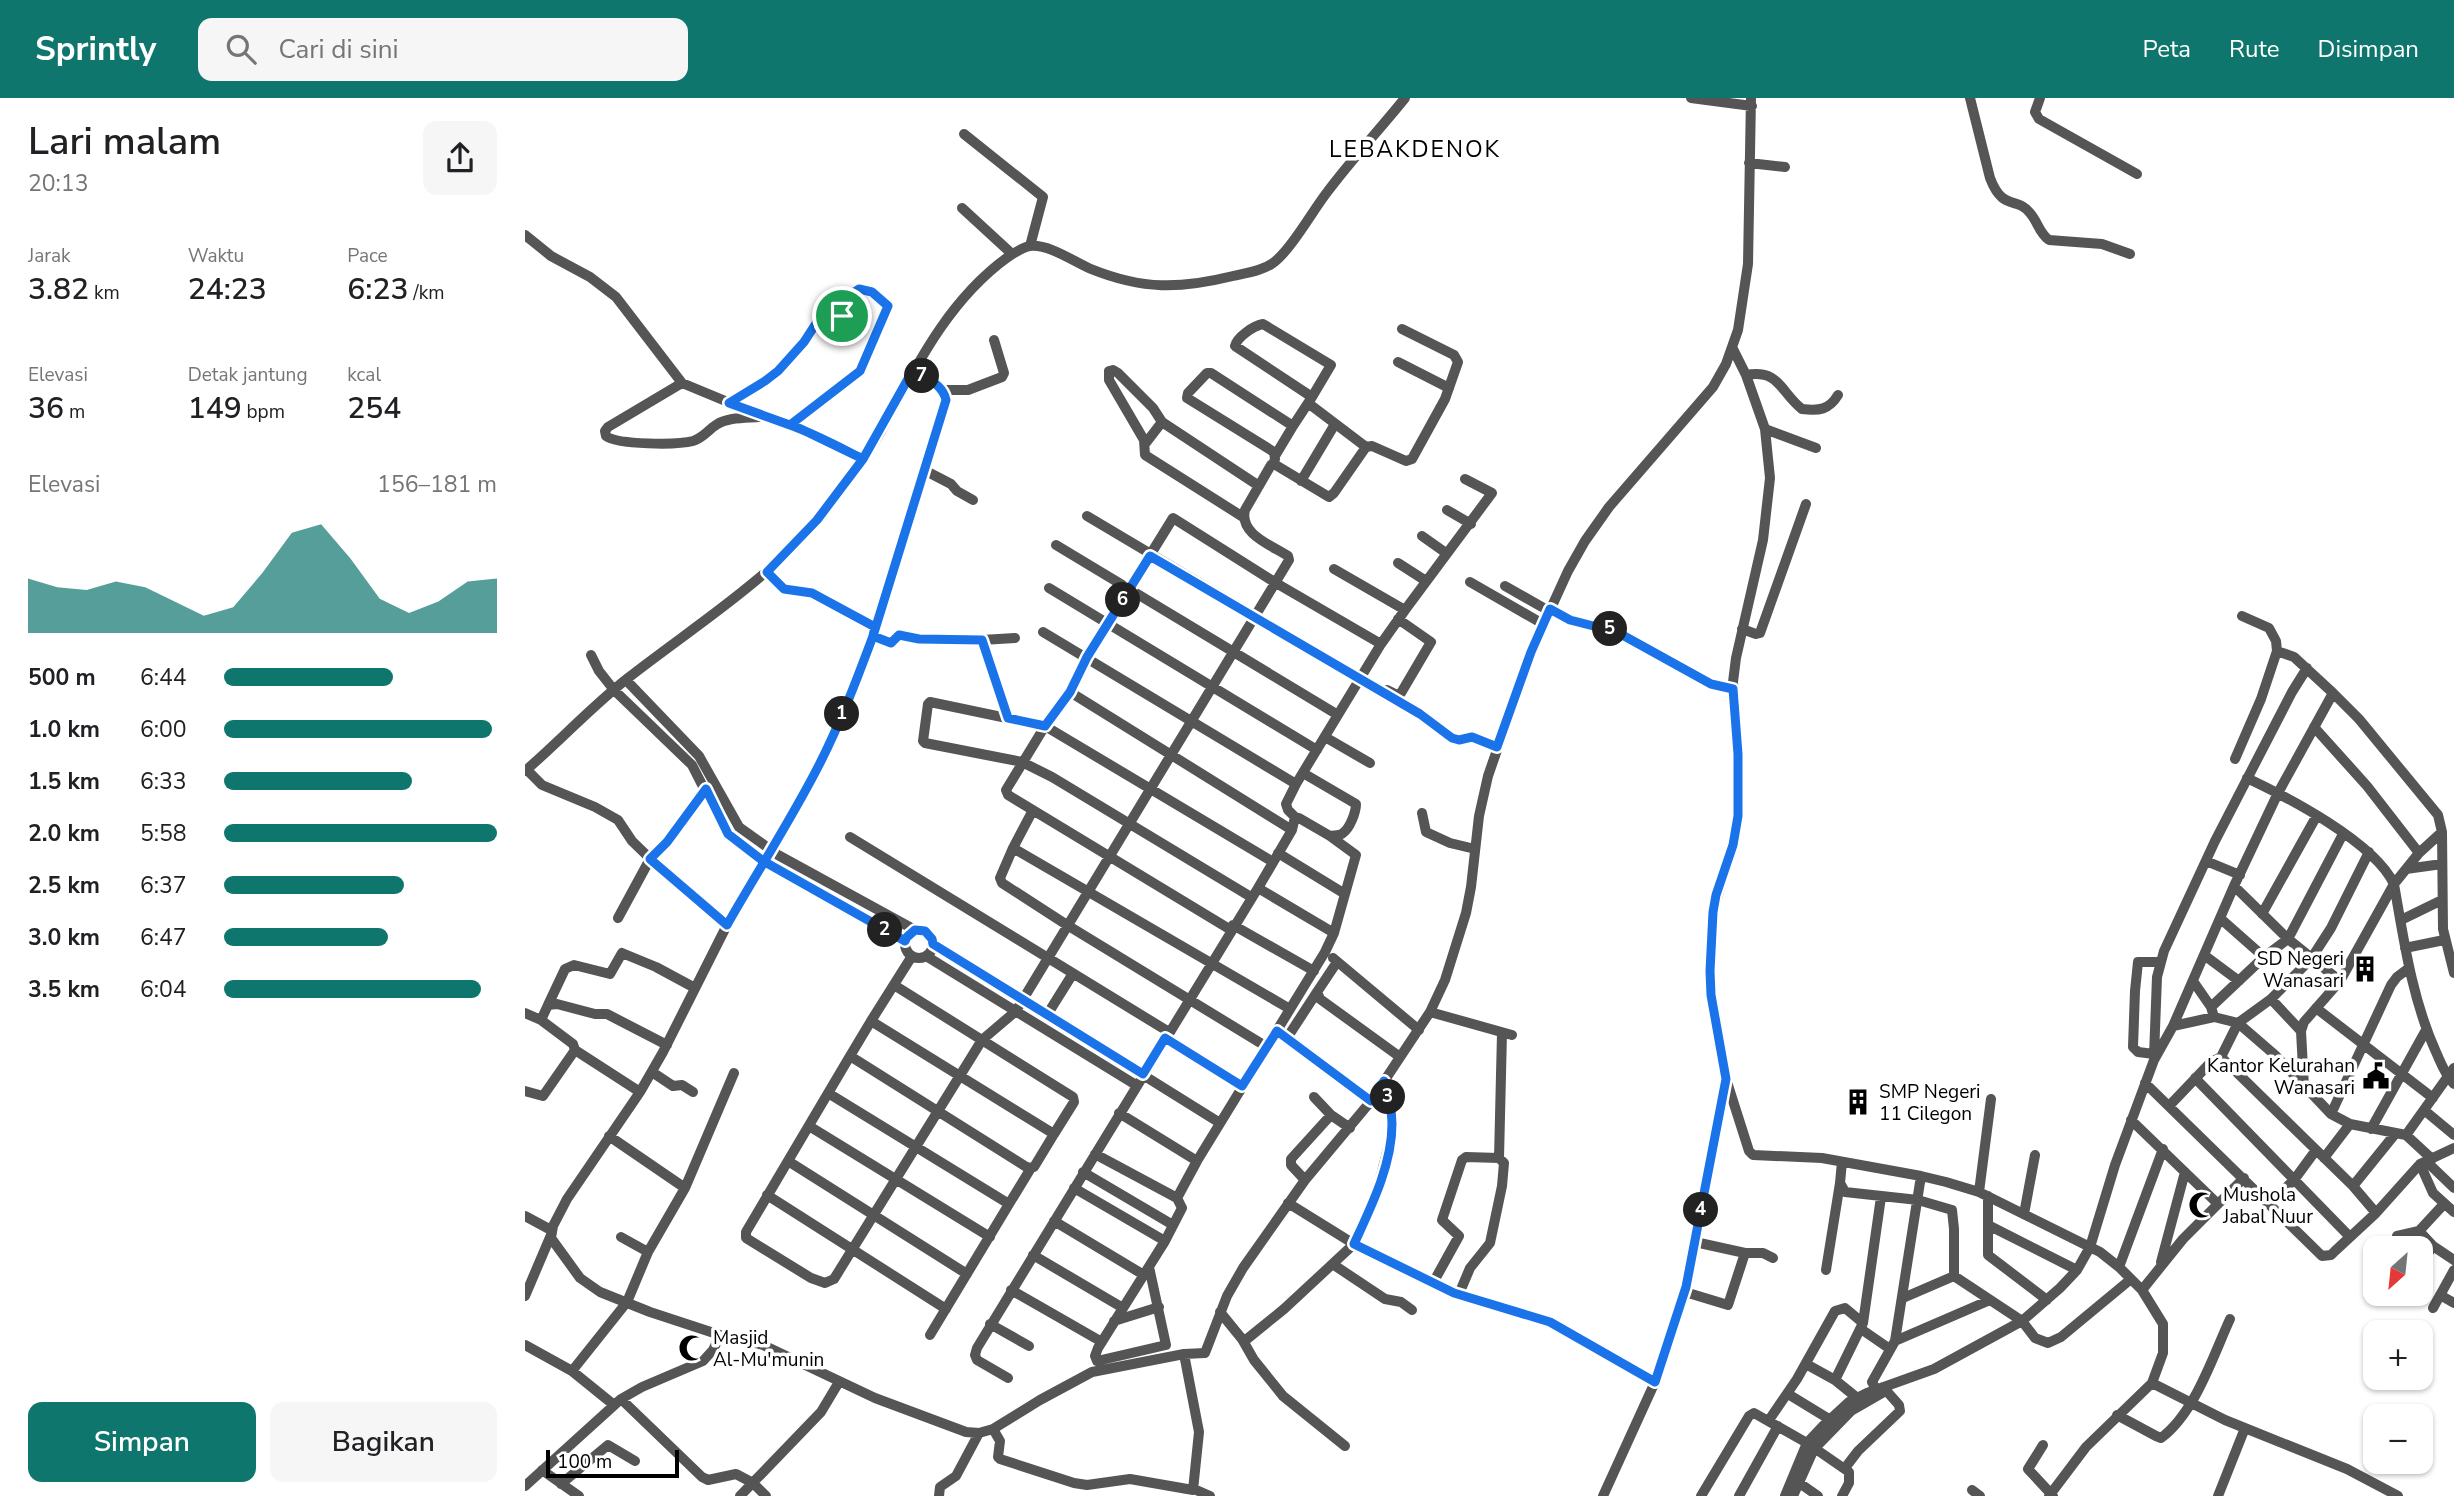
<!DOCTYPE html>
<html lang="id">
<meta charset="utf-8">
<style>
body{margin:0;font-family:"Nunito Sans",sans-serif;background:#f6f6f6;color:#202124;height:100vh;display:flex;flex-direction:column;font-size:26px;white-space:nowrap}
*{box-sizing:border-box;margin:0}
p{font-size:23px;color:#757577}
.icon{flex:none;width:38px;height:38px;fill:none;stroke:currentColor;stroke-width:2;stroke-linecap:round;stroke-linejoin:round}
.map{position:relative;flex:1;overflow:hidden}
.sheet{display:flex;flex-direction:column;background:#fff;width:525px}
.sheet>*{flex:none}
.needle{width:46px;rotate:207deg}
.buttons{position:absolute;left:1838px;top:1138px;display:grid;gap:14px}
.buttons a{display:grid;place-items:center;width:70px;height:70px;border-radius:14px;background:#fff;box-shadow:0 2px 5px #0004;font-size:35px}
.scale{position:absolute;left:21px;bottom:18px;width:133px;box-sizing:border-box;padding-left:7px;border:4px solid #000;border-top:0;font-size:19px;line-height:24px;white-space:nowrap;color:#000;-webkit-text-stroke:5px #fff;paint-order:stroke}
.pin{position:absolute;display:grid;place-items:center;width:60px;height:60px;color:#fff;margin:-30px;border:4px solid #fff;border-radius:50%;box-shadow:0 2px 7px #0007}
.km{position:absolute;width:35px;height:35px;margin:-18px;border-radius:50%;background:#222;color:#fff;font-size:19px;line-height:35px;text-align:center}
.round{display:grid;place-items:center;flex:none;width:74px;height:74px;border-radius:14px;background:#f6f6f6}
.head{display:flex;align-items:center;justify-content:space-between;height:119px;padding:0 28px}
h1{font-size:38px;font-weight:600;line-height:52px}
.metrics{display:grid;grid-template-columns:repeat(3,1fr);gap:10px;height:119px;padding:7px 28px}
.metrics div{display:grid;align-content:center}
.metrics b{font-size:30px;font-weight:600}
.metrics small{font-size:19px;font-weight:400}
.metrics p{font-size:19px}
.chart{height:196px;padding:14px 28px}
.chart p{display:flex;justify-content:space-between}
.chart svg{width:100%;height:126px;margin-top:7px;fill:#0f766e;opacity:.7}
.action{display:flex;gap:14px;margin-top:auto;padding:14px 28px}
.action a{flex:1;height:80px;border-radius:14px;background:#0f766e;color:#fff;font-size:28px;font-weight:600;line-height:80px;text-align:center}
.action a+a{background:#f6f6f6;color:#202124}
ul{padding:0 28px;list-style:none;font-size:23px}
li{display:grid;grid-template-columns:112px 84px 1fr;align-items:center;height:52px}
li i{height:18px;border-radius:9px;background:#0f766e}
header{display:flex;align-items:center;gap:42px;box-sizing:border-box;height:98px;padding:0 35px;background:#0f766e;color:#fff}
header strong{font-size:33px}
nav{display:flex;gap:38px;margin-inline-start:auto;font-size:24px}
.search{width:490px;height:63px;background:#f6f6f6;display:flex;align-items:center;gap:18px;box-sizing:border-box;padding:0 24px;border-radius:14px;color:#757577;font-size:26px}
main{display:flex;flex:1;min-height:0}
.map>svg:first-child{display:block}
</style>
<header>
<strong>Sprintly</strong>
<div class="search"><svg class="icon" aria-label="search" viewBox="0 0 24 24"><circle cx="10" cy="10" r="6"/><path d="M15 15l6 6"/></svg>Cari di sini</div>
<nav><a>Peta</a><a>Rute</a><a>Disimpan</a></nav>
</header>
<main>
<section class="sheet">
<div class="head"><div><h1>Lari malam</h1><p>20:13</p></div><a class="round"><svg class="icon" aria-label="share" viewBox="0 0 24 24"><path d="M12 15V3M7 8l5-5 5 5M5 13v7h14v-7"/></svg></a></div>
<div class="metrics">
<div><p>Jarak</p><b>3.82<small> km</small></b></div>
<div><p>Waktu</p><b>24:23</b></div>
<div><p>Pace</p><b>6:23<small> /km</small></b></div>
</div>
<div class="metrics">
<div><p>Elevasi</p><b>36<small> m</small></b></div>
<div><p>Detak jantung</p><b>149<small> bpm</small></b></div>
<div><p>kcal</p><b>254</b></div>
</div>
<div class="chart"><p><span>Elevasi</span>156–181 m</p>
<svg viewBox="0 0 160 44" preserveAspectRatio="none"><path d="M0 44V25L10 28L20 29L30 26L40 28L50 33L60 38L70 35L80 23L90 9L100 6L110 18L120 32L130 37L140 33L150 26L160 25V44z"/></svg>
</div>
<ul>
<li><b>500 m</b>6:44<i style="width:62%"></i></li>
<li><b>1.0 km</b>6:00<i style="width:98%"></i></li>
<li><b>1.5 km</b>6:33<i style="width:69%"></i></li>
<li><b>2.0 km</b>5:58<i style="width:100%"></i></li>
<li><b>2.5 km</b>6:37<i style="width:66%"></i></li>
<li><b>3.0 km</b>6:47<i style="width:60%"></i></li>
<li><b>3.5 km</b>6:04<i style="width:94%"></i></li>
</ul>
<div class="action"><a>Simpan</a><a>Bagikan</a></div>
</section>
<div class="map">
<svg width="1929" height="1398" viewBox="0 0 1929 1398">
<rect width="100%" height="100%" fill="#fff"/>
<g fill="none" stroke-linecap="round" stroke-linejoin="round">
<path stroke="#555" stroke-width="10" d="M1166 0 1227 8
M1445 0 1465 80C1478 114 1492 98 1505 115 1513 124 1514 135 1524 142L1577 146 1605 156
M1515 0 1510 14 1514 21 1612 76
M439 36 518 99 505 148
M1224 65 1260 69
M437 110 487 156
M0 137 26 158 65 179 91 199 157 285 227 314 276 331 338 361
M873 264 924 290
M388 272 417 292 420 306 348 538 307 639 270 710 202 827 138 954 115 994 42 1101 28 1128 26 1140 55 1180 75 1194 125 1214 195 1237 238 1247 350 1300 441 1334 454 1335 468 1331 515 1302 567 1274 659 1256 680 1255 702 1198 718 1170 780 1082 846 1003 905 914 920 882 941 815 946 789 954 718 963 678 1006 554 1043 473 1060 443 1084 409 1188 289 1201 266 1213 232 1223 166 1226 0
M1221 277C1255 271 1255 294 1277 311 1294 313 1304 312 1313 297
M157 285 83 329 80 333 81 338C92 347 153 347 168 343 178 340 183 332 191 327 202 319 221 320 234 319
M417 292H443L477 279 479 275 469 242
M204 305 253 273 274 250 301 214 316 219 328 195 334 191 352 197 363 209 335 273 265 326
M783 305 841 349
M768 328 787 299 710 248C712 239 728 228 738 226L806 267 787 299
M1240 331 1291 350
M620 346 637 324
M748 366 750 361 749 354 662 300 663 295 682 275H686L768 328 750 358
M399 372 426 386 432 393 448 402
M776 383 810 326
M922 412 946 426
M562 418 895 616 927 640 934 642 947 639 972 649
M718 419 620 357 619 342 584 282V273L588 272 593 275 628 310 637 324 734 388
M897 438 921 455
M531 447 813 617
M873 465 901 483
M242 474 259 491 287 495 350 529
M945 484 1018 526
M980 488 1024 513
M524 490 792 652
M1025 511 1045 522 1092 534 1187 586 1208 591
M880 512 967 395 940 381
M1217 531 1231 536 1235 535 1281 406
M518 534 771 686
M348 538 366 545 374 537 394 541 457 542 483 620
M457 542 490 540
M1752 553 1769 559 1808 595 1834 621 1913 717 1917 734 1918 831 1929 875
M66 557 74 573 89 592 167 667 198 728 207 740 238 763 380 843
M101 582 174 658 214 729 253 757 390 832
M862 592 872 597 876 595 906 544 873 521
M545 594 767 732
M1789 629 1842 688 1894 755
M800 639 845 665
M1710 661 1736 601 1752 553 1751 543 1744 530 1717 518
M2 672 17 687 70 709 93 722 107 743 141 776 202 827
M0 673C35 643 67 608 103 580 168 529 240 485 293 421 316 393 339 364 356 333 390 270 423 202 483 159 489 155 498 149 505 148 525 146 549 164 566 171 618 192 655 191 708 178 721 175 737 173 748 165 766 152 788 112 803 93 827 61 855 31 880 0
M778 675 831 706C831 714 825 730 818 735 815 738 809 737 805 738
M1722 680C1764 700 1849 744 1869 786 1879 843 1887 901 1911 954 1916 965 1920 977 1929 986
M508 712 488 750 765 911
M897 715 901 734 925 745 950 751
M770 719 763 712 761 706 771 686 856 546 880 512 809 471
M325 739 644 934
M488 750 475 780 477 785 542 827 742 949
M753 755 820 796
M1681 763 1715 777
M1881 771 1917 766
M1709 788 1763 841 1815 883
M733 790 809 835
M726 799 527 679 497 664 400 645 398 643 403 606 405 604 520 628 748 764
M1737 816 1791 719
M93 820 125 761 142 744 181 691
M1696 821 1739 859
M1876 822 1917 802
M708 827 789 873
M706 832 483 697 481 692 520 628 545 594 562 559 648 420 751 485 856 546
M380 846a14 14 0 1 1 28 0a14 14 0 1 1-28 0Z
M408 846 695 1025
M1880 850 1919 842
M1679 857 1714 883
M401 858 611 987
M808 860 894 932
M812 864 792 894 795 901 875 959
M1668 883 1686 909
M369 887 548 999 549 1004 529 1036 346 923 387 858
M1746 901 1776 933
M23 907 40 871 49 867 85 876 97 855 131 869 170 890
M1791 910 1908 1000
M905 914 987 937
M0 915 16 922 48 946 50 952
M522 917 547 877
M1689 919 1686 909 1739 859 1763 841 1818 736
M16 922 23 907 32 906 70 916H82L142 947
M346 923 325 958 503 1070 509 1069 529 1036
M1648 928 1689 919 1713 925 1750 957 1806 1016 1825 1026 1881 1037 1907 1061
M752 933 846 1003
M640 940 717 988
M762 940 792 894
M1629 956 1613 954 1608 949 1610 893 1613 864H1635
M325 958 221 1134V1140L286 1180 300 1185 309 1181 457 942 491 913 764 462 763 458C746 447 714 436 720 412L746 367 749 366 804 399 809 395 841 349 847 348 881 363 887 361 920 301 933 264 929 257 877 231
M1629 958 1632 879 1639 853 1690 743 1767 594 1782 570
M1696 959 1828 1088 1851 1115
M127 974 148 988 157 987 168 994
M1670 980 1825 1139
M1202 984 1224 1053 1228 1057 1297 1060 1396 1078 1421 1084 1454 1094 1575 1154 1594 1169 1617 1192 1638 1226V1255L1627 1285 1561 1349 1524 1398
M1620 985 1797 1158 1806 1157 1810 1153 1851 1115 1895 1066 1929 1050
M1779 989 1776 933 1779 924 1815 883 1869 786 1894 755 1917 734
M0 993 18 998 50 952 115 994
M303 995 484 1106 405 1237
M789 999 806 1017 825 1030
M1645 1007 1686 964 1696 959 1713 925 1746 901 1786 861 1806 830 1844 754
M1899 1012 1929 1037
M594 1015 672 1063
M1806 1016 1866 887 1872 879 1884 870
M1606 1022 1693 1106
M284 1028 465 1139
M1846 1031 1901 932
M1881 1037 1929 970
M84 1038 160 1090 209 975
M570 1056 652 1100 657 1110 640 1143 573 1250 570 1258 572 1263 641 1247 624 1169
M1799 1060 1825 1026
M263 1063 442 1176
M1317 1064 1315 1085 1320 1094 1393 1102 1427 1112 1429 1131V1178
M1902 1064 1929 1090
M1895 1066 1908 1095 1929 1114
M558 1074 648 1127
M780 1082 766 1067V1061L806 1017
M1828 1088 1870 1036
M549 1090 640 1143
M1454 1094 1466 1001
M242 1097 421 1211
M1463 1098V1157L1522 1202
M763 1105 829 1146 886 1175 929 1195 1025 1224 1130 1284
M1745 1105 1769 1082 1791 1052
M484 1106 506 1070
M1499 1116 1510 1057
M0 1118 26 1132
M529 1123 619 1177
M1463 1127 1552 1172
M1894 1133 1908 1148 1929 1162
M1872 1138 1894 1133 1919 1106
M96 1139 123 1154
M1170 1144 1220 1155
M508 1157 598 1210
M1636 1164 1660 1074
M809 1167 860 1201 876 1204 887 1212
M1895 1167 1908 1148
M1594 1169 1638 1051
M1301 1172 1315 1085
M908 1185 934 1138 917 1122 937 1062 941 1059 974 1060
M486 1192 577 1244
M1617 1192 1658 1141 1719 1080
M1160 1194 1203 1207 1220 1155H1238L1248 1160
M934 1196 945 1170 965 1145 977 1088 979 1065 974 1060 977 935
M1915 1197 1929 1205
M0 1198 26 1137
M1378 1200 1429 1178 1497 1223 1510 1240 1523 1245 1536 1239 1606 1181
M1908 1210 1929 1172
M695 1214 717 1241H722L759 1211 829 1146 850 1100 865 1043 866 1011 859 983
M589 1223 634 1209
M465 1226 504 1248
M1336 1231 1365 1251
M717 1241 729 1262 758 1298 820 1348
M1370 1243 1465 1202
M0 1247 47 1273 89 1307
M1281 1266 1310 1282 1331 1299
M47 1273 102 1204 123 1154 160 1090
M483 1280 452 1262 450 1257 452 1250 733 790 767 732 770 719 774 720 805 738 831 757 809 835 800 854 672 1063 652 1100
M1310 1282 1338 1225 1356 1099
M1627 1285 1700 1322 1822 1371 1873 1398
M1351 1291 1347 1284 1370 1243 1396 1078
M1263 1296 1304 1321
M96 1301 177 1379 183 1382 211 1376 228 1385 241 1398
M1592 1317 1631 1338 1636 1340C1670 1315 1688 1258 1705 1221
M1244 1322 1272 1281 1310 1213 1320 1210 1338 1225
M468 1331 475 1343 473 1359 475 1361 549 1385 562 1387 605 1381 668 1392 674 1334 659 1256
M1518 1347 1503 1371 1528 1398
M1320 1370 1333 1353 1375 1313 1374 1307 1358 1289
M17 1372 54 1398
M1273 1384 1293 1398
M36 1386 83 1347 110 1363
M0 1388 96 1301 117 1289 178 1263 188 1252 195 1237
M669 1391 685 1398
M1447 1392 1455 1398
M215 1398 296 1314 314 1284
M414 1398 415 1389 431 1378 454 1335
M1078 1398 1130 1284 1157 1206 1201 981 1186 897 1188 814 1211 735 1213 656 1208 584 1211 560 1238 442 1245 380 1240 331 1221 277 1208 251
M1176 1398 1224 1318 1229 1315 1282 1345 1324 1374V1385L1317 1398
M1214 1398 1253 1328
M1260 1398 1282 1345 1298 1328 1324 1304 1342 1295 1409 1271 1497 1223 1535 1190 1552 1172 1565 1149 1590 1067 1629 962 1648 928 1709 788 1753 695 1808 595
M1268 1398 1289 1351 1326 1313 1359 1294
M1693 1398 1720 1330"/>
</g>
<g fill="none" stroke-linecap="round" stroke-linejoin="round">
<g stroke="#fff" stroke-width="14">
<path id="route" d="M317 218 301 214 292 224 279 244 253 273 240 283 204 305 276 331 338 361 292 422 242 474 259 491 287 495 350 529 348 538C332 581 315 626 294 667 266 722 232 774 202 827L125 761 142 744 181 691 203 736 238 763 380 843 382 839 390 832 400 833 407 841 408 846 618 976 640 940 717 988 752 933 846 1003 859 983C863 997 867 1011 867 1026 867 1067 846 1109 829 1146L929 1195 1025 1224 1130 1284 1161 1189 1201 981 1186 897 1185 873 1188 814 1191 797 1208 747 1213 718V656L1208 591 1186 586 1092 534 1045 522 1025 511 1006 554 972 649 947 639 934 642 927 640 895 616 625 458 562 559 545 594 520 628 483 620 457 542 394 541 374 537 366 545 348 538 421 302C417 285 401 281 388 272L338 361C314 349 290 336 265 327L335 273 363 208 347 194 334 191 328 195 317 218"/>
</g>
<use href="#route" stroke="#1a73e8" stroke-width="9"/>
</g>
<defs>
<g id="building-bare" transform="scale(2.1)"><path d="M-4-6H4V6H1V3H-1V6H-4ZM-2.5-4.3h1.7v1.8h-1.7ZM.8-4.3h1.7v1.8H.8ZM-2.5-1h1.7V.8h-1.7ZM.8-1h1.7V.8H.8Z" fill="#000" stroke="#fff" stroke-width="2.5" paint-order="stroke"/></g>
<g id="civic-bare" transform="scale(2.1)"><path d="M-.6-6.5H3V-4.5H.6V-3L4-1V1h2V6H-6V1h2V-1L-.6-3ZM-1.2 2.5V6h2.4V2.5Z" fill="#000" stroke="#fff" stroke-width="2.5" paint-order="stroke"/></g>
<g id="mosque-bare" transform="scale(2.1)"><path d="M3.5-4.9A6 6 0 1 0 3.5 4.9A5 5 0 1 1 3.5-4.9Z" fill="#000" stroke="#fff" stroke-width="2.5" paint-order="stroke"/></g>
</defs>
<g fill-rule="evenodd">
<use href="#building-bare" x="1840" y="871"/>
<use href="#civic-bare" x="1851" y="978"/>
<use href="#building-bare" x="1333" y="1004"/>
<use href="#mosque-bare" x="1677" y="1107"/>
<use href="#mosque-bare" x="167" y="1250"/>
</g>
<g text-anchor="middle" stroke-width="7" stroke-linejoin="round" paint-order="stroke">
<g font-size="19" fill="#000" stroke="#fff" text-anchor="start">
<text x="1819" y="867" text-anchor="end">SD Negeri<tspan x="1819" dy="22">Wanasari</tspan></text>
<text x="1830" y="974" text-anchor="end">Kantor Kelurahan<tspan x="1830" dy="22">Wanasari</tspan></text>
<text x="1354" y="1000">SMP Negeri<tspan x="1354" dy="22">11 Cilegon</tspan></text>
<text x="1698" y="1103">Mushola<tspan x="1698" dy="22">Jabal Nuur</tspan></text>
<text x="188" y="1246">Masjid<tspan x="188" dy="22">Al-Mu'munin</tspan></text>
</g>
<g font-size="23" letter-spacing="2" fill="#000" stroke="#fff">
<text x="890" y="59">LEBAKDENOK</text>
</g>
</g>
</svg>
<div class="buttons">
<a><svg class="needle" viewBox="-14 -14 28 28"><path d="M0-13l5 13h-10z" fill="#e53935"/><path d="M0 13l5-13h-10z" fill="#757577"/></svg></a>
<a>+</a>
<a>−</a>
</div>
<div class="scale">100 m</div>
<div class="pin" style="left:317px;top:218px;background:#1e9e55"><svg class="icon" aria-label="arrive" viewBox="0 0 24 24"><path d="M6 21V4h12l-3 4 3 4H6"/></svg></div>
<b class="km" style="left:317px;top:616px">1</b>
<b class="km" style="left:360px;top:832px">2</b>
<b class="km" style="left:863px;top:999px">3</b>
<b class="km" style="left:1176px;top:1112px">4</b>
<b class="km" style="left:1085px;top:531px">5</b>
<b class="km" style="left:598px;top:502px">6</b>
<b class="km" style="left:397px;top:278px">7</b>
</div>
</main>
